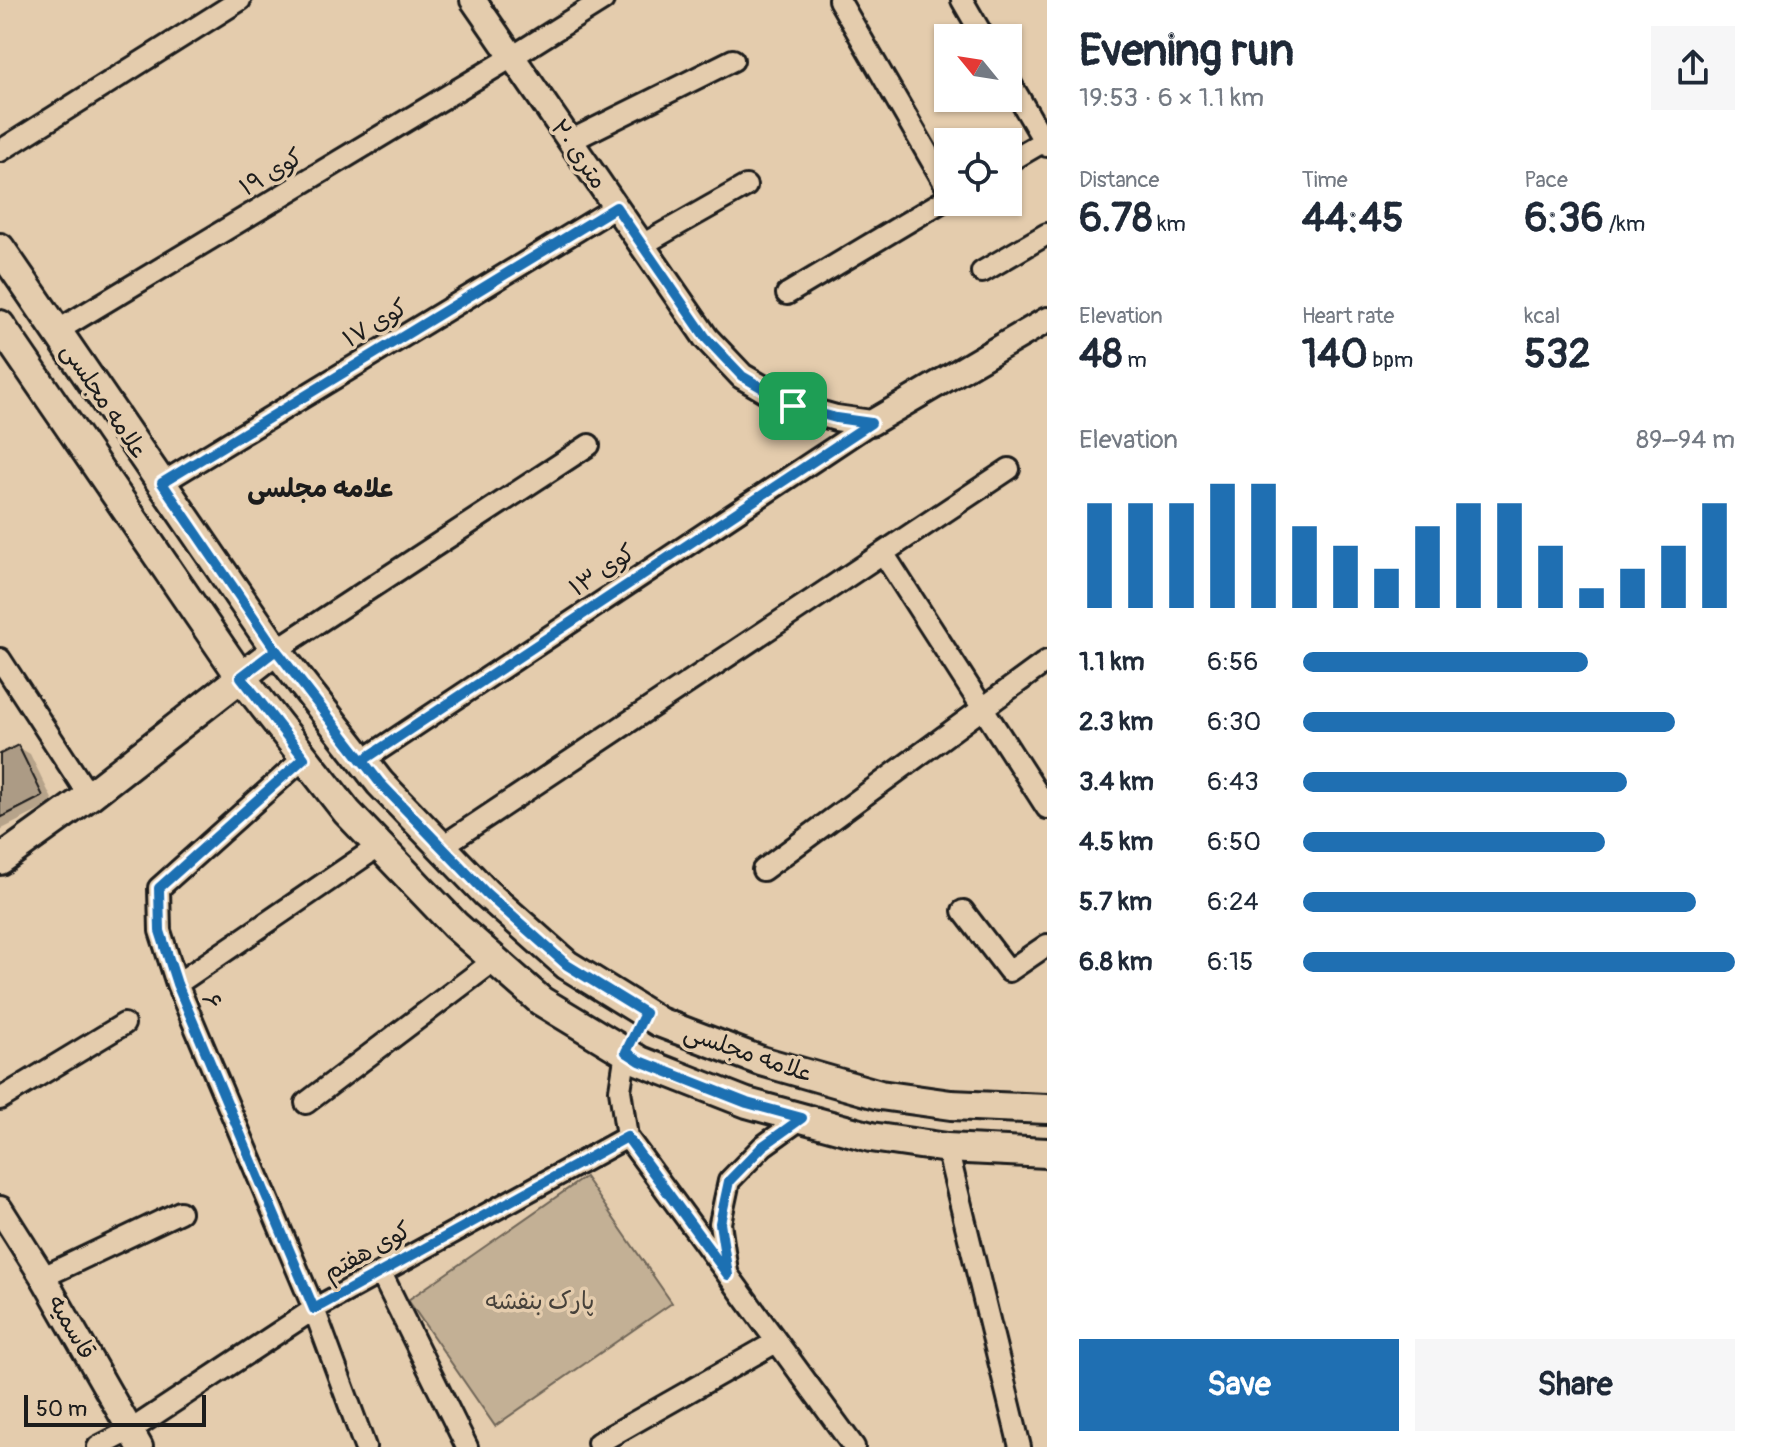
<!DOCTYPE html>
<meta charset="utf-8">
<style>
body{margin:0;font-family:Pangolin,"Playpen Sans Arabic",sans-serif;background:#f6f6f7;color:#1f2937;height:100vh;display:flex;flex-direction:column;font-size:30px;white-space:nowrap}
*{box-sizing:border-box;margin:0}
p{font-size:26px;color:#747a83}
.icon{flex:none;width:44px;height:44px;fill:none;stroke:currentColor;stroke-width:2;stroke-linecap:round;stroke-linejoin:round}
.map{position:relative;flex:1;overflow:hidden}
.drawer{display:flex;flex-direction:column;background:#fff;width:720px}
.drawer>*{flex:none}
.needle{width:52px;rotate:300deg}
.tools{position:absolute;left:934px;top:24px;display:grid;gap:16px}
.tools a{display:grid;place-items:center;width:88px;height:88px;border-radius:0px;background:#fff;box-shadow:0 2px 6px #0004;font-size:40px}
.scale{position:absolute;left:24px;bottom:20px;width:182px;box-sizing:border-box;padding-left:8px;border:4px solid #1c1c1c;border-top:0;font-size:22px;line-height:28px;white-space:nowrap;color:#1c1c1c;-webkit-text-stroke:6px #e4ccad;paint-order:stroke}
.pin{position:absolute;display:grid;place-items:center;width:68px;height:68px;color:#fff;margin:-34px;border-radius:16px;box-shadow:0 4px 12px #0006}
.round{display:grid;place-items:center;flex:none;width:84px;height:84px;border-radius:0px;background:#f6f6f7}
.headline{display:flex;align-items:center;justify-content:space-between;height:136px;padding:0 32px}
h1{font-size:44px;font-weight:800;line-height:60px}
.figures{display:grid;grid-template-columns:repeat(3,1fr);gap:12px;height:136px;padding:8px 32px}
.figures div{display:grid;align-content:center}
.figures b{font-size:40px;font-weight:800}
.figures small{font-size:22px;font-weight:400}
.figures p{font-size:22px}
.chart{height:224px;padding:16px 32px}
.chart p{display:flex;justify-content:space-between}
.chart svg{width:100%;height:144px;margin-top:8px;stroke:#1f6fb2;stroke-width:6}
.cta{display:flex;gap:16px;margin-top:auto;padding:16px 32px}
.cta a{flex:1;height:92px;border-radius:0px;background:#1f6fb2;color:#fff;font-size:32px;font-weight:800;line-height:92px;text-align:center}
.cta a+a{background:#f6f6f7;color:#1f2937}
ul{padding:0 32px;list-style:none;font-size:26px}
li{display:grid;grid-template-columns:128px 96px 1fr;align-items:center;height:60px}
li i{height:20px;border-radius:10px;background:#1f6fb2}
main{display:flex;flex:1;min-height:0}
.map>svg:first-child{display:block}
</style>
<main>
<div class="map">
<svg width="1047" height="1447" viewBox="0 0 1047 1447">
<rect width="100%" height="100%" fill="#e4ccad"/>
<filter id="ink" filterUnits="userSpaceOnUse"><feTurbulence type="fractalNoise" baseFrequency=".0125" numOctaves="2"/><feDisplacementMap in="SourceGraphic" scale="16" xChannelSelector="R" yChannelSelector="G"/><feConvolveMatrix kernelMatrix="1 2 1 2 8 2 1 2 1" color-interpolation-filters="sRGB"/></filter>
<g filter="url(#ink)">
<path fill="#c3b095" stroke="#706658" stroke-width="2" d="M585 1177 672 1303 495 1426 408 1300Z"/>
<path fill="#0003" d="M18 747 30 754 54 803 0 830V756Z"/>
<path fill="#ac9b85" stroke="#1c1c1c" stroke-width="2" d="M18 745 43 796 0 818V754Z"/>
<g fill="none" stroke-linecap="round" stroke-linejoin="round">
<g stroke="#1c1c1c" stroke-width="26">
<path id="minor" d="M839 0 948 189
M962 0 984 38
M1008 79 1047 146
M570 141 733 60
M0 151 240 0
M1008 162 1044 141
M642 245 746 186
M982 272 1047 234
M787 294 948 198
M57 331 512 57 603 0
M162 483 616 207
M883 553 1047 808
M276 650 589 445
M0 659 89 796
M304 758 159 888 160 931 177 984 314 1309 365 1447
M362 761 871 423
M441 847 1009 469
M763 870 1047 661
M963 911 1009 971 1047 945
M177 984 379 846
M626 1052 620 1090 627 1137 854 1447
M0 1099 124 1024
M306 1103 495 960
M947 1148 1020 1447
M727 1271 720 1223 729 1181 763 1146 802 1118
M381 1273 467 1447
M43 1277 180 1212
M598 1443 776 1342
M98 1447 131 1430 314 1309 627 1137"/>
</g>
<g stroke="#1c1c1c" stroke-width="30">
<path id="tertiary" d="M473 0 706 338 742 376 793 406 836 418 871 423 1047 320
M0 1209 43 1277 140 1447"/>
</g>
<g stroke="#1c1c1c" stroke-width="34">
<path id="secondary" d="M0 248 276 650 380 783 486 893 567 965 659 1022 761 1061 880 1095 951 1105 1047 1109
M0 325 241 677 347 812 455 925 541 1001 640 1061 747 1103 871 1137 947 1148 1047 1153
M0 860 89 796 276 650"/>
</g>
<use href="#minor" stroke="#e4ccad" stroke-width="20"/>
<use href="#tertiary" stroke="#e4ccad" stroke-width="24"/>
<use href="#secondary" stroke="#e4ccad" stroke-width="28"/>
</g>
</g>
<g fill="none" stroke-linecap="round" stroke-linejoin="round" filter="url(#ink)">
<g stroke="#fff" stroke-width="16">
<path id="route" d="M793 406 836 418 871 423 362 761 276 650 241 677 304 758 159 888 160 931 177 984 314 1309 627 1137 728 1275 720 1223 729 1181 763 1146 802 1118 747 1103 640 1061 626 1052 645 1013 567 965 486 893 380 783 276 650 162 483 616 207 706 338 742 376 793 406"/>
</g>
<use href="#route" stroke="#1f6fb2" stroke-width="10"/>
</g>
<g text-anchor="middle" stroke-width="7" stroke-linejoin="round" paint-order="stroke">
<g font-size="24" fill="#1c1c1c" stroke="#e4ccad">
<text transform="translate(579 154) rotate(55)" y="8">۲۰ متری</text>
<text transform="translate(271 172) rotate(-31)" y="8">کوی ۱۹</text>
<text transform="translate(375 323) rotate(-31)" y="8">کوی ۱۷</text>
<text transform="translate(105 401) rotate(56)" y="8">علامه مجلسی</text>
<text transform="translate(602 570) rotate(-34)" y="8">کوی ۱۳</text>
<text transform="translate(212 1001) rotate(67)" y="8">۶</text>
<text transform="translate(749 1053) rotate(19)" y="8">علامه مجلسی</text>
<text transform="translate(367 1251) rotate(-29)" y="8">کوی هفتم</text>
<text transform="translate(72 1327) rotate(60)" y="8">قاسمیه</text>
</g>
<g font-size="24" fill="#46413a" stroke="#e4ccad">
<text x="540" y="1309">پارک بنفشه</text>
</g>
<g font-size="26" font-weight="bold" fill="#1c1c1c" stroke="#e4ccad">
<text x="321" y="497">علامه مجلسی</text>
</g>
</g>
</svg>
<div class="tools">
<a><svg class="needle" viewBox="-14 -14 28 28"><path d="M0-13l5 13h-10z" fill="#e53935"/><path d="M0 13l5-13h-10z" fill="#747a83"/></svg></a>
<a><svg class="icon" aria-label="locate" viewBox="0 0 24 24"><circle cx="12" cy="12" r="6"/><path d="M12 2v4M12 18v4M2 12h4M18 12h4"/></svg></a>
</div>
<div class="scale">50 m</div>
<div class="pin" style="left:793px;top:406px;background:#1e9e55"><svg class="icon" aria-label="arrive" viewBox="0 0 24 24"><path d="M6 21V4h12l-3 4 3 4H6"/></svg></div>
</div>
<section class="drawer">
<div class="headline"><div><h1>Evening run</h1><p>19:53 · 6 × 1.1 km</p></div><a class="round"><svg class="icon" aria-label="share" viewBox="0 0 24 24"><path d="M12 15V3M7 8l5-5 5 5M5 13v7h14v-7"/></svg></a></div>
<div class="figures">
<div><p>Distance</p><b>6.78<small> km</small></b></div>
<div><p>Time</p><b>44:45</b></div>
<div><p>Pace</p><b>6:36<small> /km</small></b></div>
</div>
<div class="figures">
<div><p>Elevation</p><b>48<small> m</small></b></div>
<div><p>Heart rate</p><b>140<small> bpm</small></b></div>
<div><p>kcal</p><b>532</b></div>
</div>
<div class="chart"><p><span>Elevation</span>89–94 m</p>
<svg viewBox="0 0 160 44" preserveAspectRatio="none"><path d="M5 44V12M15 44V12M25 44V12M35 44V6M45 44V6M55 44V19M65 44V25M75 44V32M85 44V19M95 44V12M105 44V12M115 44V25M125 44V38M135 44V32M145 44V25M155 44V12"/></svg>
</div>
<ul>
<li><b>1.1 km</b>6:56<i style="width:66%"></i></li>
<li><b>2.3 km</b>6:30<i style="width:86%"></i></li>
<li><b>3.4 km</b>6:43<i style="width:75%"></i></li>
<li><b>4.5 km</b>6:50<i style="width:70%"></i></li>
<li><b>5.7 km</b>6:24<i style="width:91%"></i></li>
<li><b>6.8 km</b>6:15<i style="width:100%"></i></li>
</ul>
<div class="cta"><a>Save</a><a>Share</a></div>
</section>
</main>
